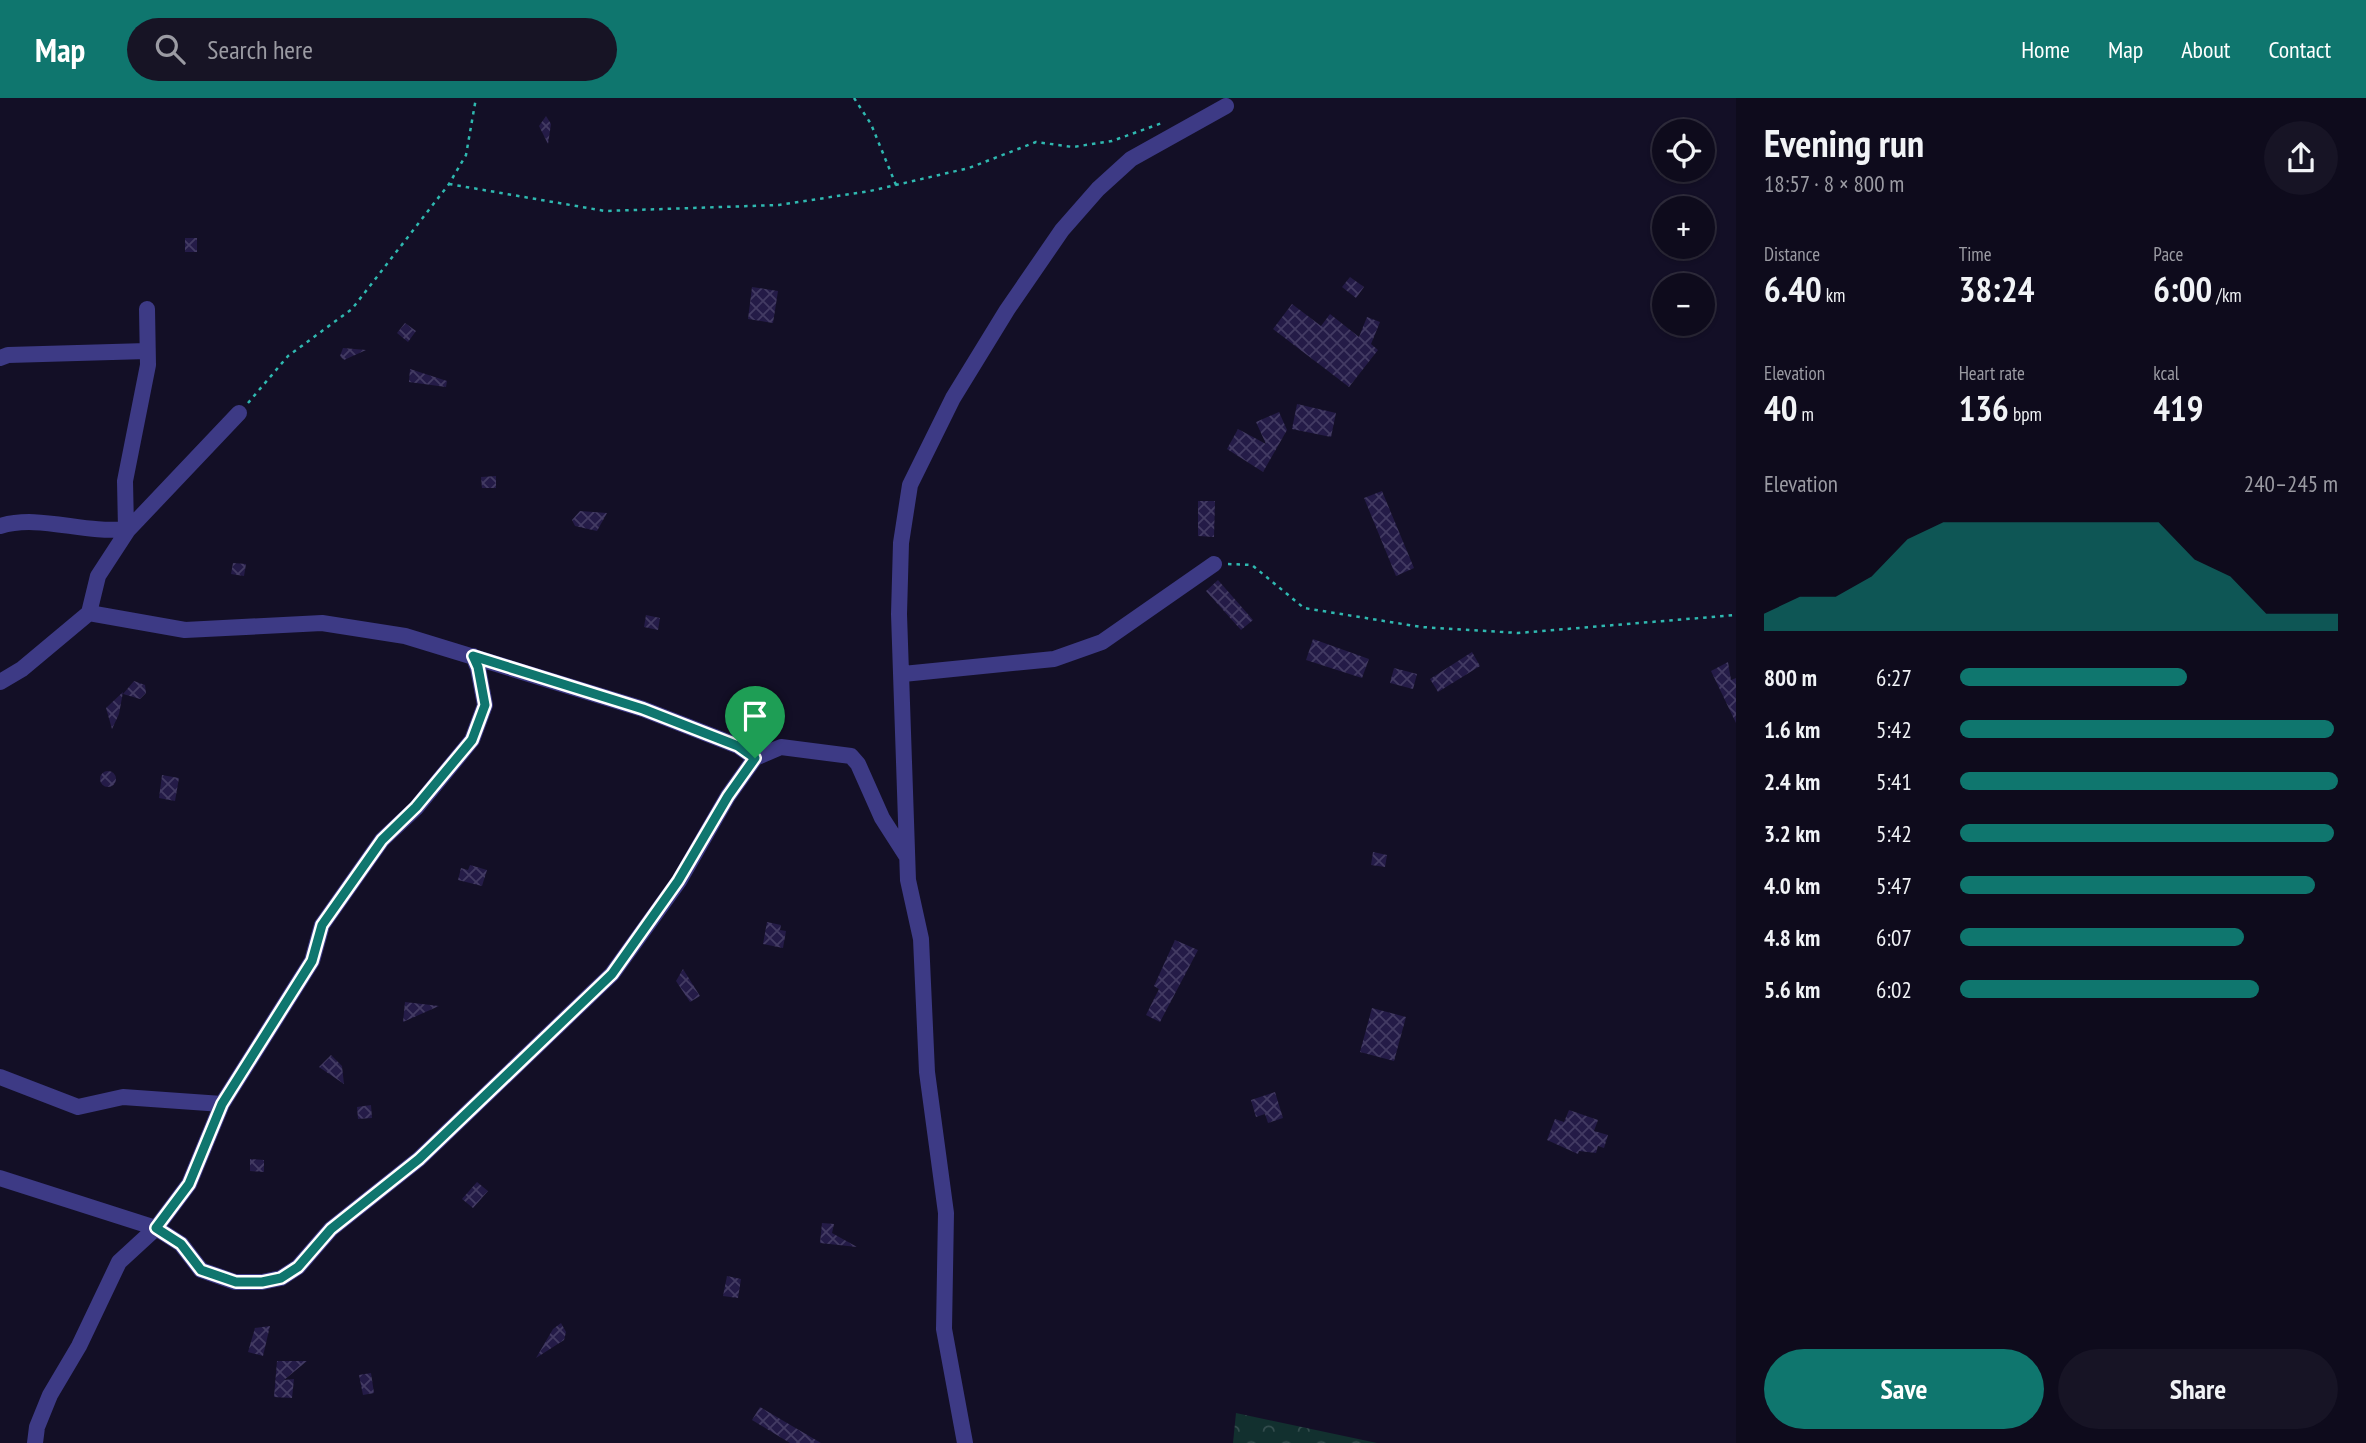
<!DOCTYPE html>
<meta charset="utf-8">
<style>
body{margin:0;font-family:"PT Sans Narrow",sans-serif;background:#171425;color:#f1f3f6;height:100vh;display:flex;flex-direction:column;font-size:26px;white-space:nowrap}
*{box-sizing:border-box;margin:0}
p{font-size:23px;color:#9b9ba3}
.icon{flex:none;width:38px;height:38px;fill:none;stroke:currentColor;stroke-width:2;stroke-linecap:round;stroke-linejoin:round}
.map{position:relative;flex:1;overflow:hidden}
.panel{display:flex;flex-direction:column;background:#0e0b1c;width:630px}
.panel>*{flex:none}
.fabs{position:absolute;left:1652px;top:21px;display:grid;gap:14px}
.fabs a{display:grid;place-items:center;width:63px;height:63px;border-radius:50%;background:#0e0b1c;box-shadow:0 2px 5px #0004,0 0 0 2px #2e2b3b;font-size:35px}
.pin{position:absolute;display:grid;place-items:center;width:60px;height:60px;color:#fff;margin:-72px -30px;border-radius:50% 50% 50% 0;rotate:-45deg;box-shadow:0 0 7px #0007}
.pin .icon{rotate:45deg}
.round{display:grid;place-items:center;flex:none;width:74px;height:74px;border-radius:37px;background:#171425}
.summary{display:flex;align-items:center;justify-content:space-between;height:119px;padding:0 28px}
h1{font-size:38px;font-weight:800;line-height:52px}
.figures{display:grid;grid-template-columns:repeat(3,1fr);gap:10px;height:119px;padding:7px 28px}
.figures div{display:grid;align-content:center}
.figures b{font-size:35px;font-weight:800}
.figures small{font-size:19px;font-weight:400}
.figures p{font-size:19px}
.chart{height:196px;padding:14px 28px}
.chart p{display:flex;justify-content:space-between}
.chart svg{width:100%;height:126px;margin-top:7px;fill:#0f766e;opacity:.7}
.action{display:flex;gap:14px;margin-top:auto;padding:14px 28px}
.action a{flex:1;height:80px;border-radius:42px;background:#0f766e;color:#fff;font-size:28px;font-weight:800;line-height:80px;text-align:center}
.action a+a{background:#171425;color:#f1f3f6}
ul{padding:0 28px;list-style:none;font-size:23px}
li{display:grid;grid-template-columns:112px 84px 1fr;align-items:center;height:52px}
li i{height:18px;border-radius:9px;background:#0f766e}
header{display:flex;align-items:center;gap:42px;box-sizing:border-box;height:98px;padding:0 35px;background:#0f766e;color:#fff}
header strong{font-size:33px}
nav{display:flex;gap:38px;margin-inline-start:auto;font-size:24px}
.search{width:490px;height:63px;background:#171425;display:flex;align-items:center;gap:18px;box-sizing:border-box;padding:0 24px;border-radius:38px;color:#9b9ba3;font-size:26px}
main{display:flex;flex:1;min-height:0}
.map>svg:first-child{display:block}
</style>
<header>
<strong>Map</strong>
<div class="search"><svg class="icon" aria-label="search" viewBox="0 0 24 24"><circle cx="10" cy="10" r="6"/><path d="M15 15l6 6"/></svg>Search here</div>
<nav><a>Home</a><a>Map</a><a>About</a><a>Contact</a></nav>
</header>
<main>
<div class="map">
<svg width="1736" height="1345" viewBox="0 0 1736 1345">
<defs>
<pattern id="forest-crowns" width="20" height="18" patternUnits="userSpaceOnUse" patternTransform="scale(1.75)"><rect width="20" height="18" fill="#12302f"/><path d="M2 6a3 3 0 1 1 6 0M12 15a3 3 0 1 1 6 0" fill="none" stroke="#344d4e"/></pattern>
<pattern id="building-cross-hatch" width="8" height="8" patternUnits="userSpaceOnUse" patternTransform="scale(1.75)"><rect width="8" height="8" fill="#241b47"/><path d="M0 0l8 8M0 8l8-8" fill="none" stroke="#433b63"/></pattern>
</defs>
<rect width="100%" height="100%" fill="#130f26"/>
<path fill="url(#forest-crowns)" d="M1236 1315 1377 1345H1233Z"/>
<path fill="url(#building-cross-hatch)" d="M546 18 551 26 548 46 539 28Z
M185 140H197V154H185Z
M1350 179 1364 189 1356 200 1342 189Z
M752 189 778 193 773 225 748 221Z
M1292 206 1321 228 1330 216 1359 239 1367 219 1380 224 1371 246 1378 252 1349 289 1273 231Z
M405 225 416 233 408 244 397 235Z
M343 250 366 252 344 262 340 258Z
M410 271 447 283 446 289 409 284Z
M1297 306 1336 315 1331 339 1292 331Z
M1279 314 1287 332 1263 374 1227 351 1238 331 1266 346 1256 324Z
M496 378V390H482L481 379Z
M1382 393 1414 470 1396 478 1364 400Z
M1198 403H1215L1214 439 1198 438Z
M580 413 607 415 597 433 575 428 572 422Z
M233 465 246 466 244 478 231 476Z
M1218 482 1253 522 1241 532 1206 493Z
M646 517 660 520 658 532 644 529Z
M1313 541 1369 561 1362 580 1306 562Z
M1472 554 1480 568 1438 594 1430 581Z
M1728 564 1731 582 1736 580V625L1711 573Z
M1394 570 1417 576 1413 591 1390 585Z
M134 583 145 587 146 595 140 601 123 596Z
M123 594 119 616 112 631 106 610Z
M100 681a8 8 0 1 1 16 0a8 8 0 1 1-16 0Z
M162 677 179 680 175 703 159 700Z
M1373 754 1387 757 1385 769 1371 767Z
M470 767 487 772 482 788 458 782 461 770 468 772Z
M767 824 781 827 780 832 786 833 783 850 763 846Z
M1175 842 1198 852 1160 924 1146 917 1159 891 1154 888Z
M683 871 700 898 690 904 676 883Z
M405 904 439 908 403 924Z
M1372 910 1406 919 1394 963 1360 954Z
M331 957 342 968 344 986 319 969Z
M1275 994 1283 1020 1268 1025 1265 1016 1256 1019 1251 1002Z
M371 1007 372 1020 358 1021 357 1009Z
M1569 1012 1598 1022 1594 1033 1608 1037 1604 1050 1598 1048 1596 1055 1579 1053 1578 1056 1547 1042 1555 1021 1564 1024Z
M250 1061 264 1062V1074L250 1073Z
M477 1084 488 1093 473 1110 462 1101Z
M822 1125 834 1126 832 1135 857 1149 820 1145Z
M727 1178 741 1181 738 1200 723 1198Z
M561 1225 566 1234 564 1242 536 1260 553 1231Z
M270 1228 263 1258 248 1254 255 1230Z
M277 1263H307L284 1282 294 1281 292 1300 274 1299Z
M371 1275 374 1295 363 1297 359 1277Z
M760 1309 821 1345H790L752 1322Z"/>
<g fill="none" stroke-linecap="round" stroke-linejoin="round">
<path stroke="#2fb8b0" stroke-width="2.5" stroke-dasharray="3.5 5" stroke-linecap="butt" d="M854 0 871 26 896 87
M449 86 605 113 779 107 870 93 969 70 1036 44 1073 49 1112 43 1162 25
M248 305 288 258 352 211 449 86 466 57 476 0
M1228 466 1252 467 1304 510 1421 529 1518 535 1736 517"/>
<path stroke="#3d3a85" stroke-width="16" d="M0 260 8 257 147 253
M0 428C39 416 84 436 126 431L125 383 148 267 147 211
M89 515 185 532 322 525 405 538 643 611 738 648 755 660 781 649 851 658 858 666 882 720 907 759
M903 576 1054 561 1102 544 1214 466
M0 584 22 571 89 515 98 478 128 432 239 315
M0 979 78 1009 123 999 222 1006
M0 1080 156 1130 181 1146 201 1172 235 1184H262L281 1180 298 1169 331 1131 419 1061 612 876 679 783 728 698 755 660
M35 1345 37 1329 50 1297 79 1248 119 1164 156 1130 189 1086 222 1006 312 863 322 827 382 742 416 710 472 642 485 607 478 570 473 558
M965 1345 944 1231 946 1115 927 974 921 841 908 782 899 516 901 445 910 387 953 300 1007 212 1062 132 1098 91 1131 61 1226 8"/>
</g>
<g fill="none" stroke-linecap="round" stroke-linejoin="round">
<g stroke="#fff" stroke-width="14">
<path id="route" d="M473 558 643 611 738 648 755 660 728 698 678 783 612 876 419 1061 331 1131 298 1169 281 1180 262 1184H236L201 1172 181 1146 156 1130 189 1086 222 1006 312 863 322 827 382 742 416 709 472 642 485 607 478 569Z"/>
</g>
<use href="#route" stroke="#0f766e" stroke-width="9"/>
</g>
</svg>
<div class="fabs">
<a><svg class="icon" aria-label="locate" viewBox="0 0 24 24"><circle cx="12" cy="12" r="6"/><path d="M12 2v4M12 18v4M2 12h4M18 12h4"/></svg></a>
<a>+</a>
<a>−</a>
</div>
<div class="pin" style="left:755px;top:660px;background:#1e9e55"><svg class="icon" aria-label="arrive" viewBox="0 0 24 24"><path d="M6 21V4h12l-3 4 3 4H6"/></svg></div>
</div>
<section class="panel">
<div class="summary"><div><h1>Evening run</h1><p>18:57 · 8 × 800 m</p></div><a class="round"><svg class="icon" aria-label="share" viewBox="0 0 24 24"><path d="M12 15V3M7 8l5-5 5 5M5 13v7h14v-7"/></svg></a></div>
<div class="figures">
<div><p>Distance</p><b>6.40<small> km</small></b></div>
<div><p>Time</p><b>38:24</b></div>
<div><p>Pace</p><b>6:00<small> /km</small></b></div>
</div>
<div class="figures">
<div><p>Elevation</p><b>40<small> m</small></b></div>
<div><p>Heart rate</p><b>136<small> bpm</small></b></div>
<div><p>kcal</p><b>419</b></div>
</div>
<div class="chart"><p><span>Elevation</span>240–245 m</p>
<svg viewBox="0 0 160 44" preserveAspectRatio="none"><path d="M0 44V38L10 32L20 32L30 25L40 12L50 6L60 6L70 6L80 6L90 6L100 6L110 6L120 19L130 25L140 38L150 38L160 38V44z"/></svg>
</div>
<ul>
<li><b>800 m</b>6:27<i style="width:60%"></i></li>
<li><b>1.6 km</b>5:42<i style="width:99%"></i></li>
<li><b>2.4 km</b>5:41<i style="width:100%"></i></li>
<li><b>3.2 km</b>5:42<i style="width:99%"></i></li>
<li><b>4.0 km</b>5:47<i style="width:94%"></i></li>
<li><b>4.8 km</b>6:07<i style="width:75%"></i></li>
<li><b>5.6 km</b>6:02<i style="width:79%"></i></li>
</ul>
<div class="action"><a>Save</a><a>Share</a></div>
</section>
</main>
